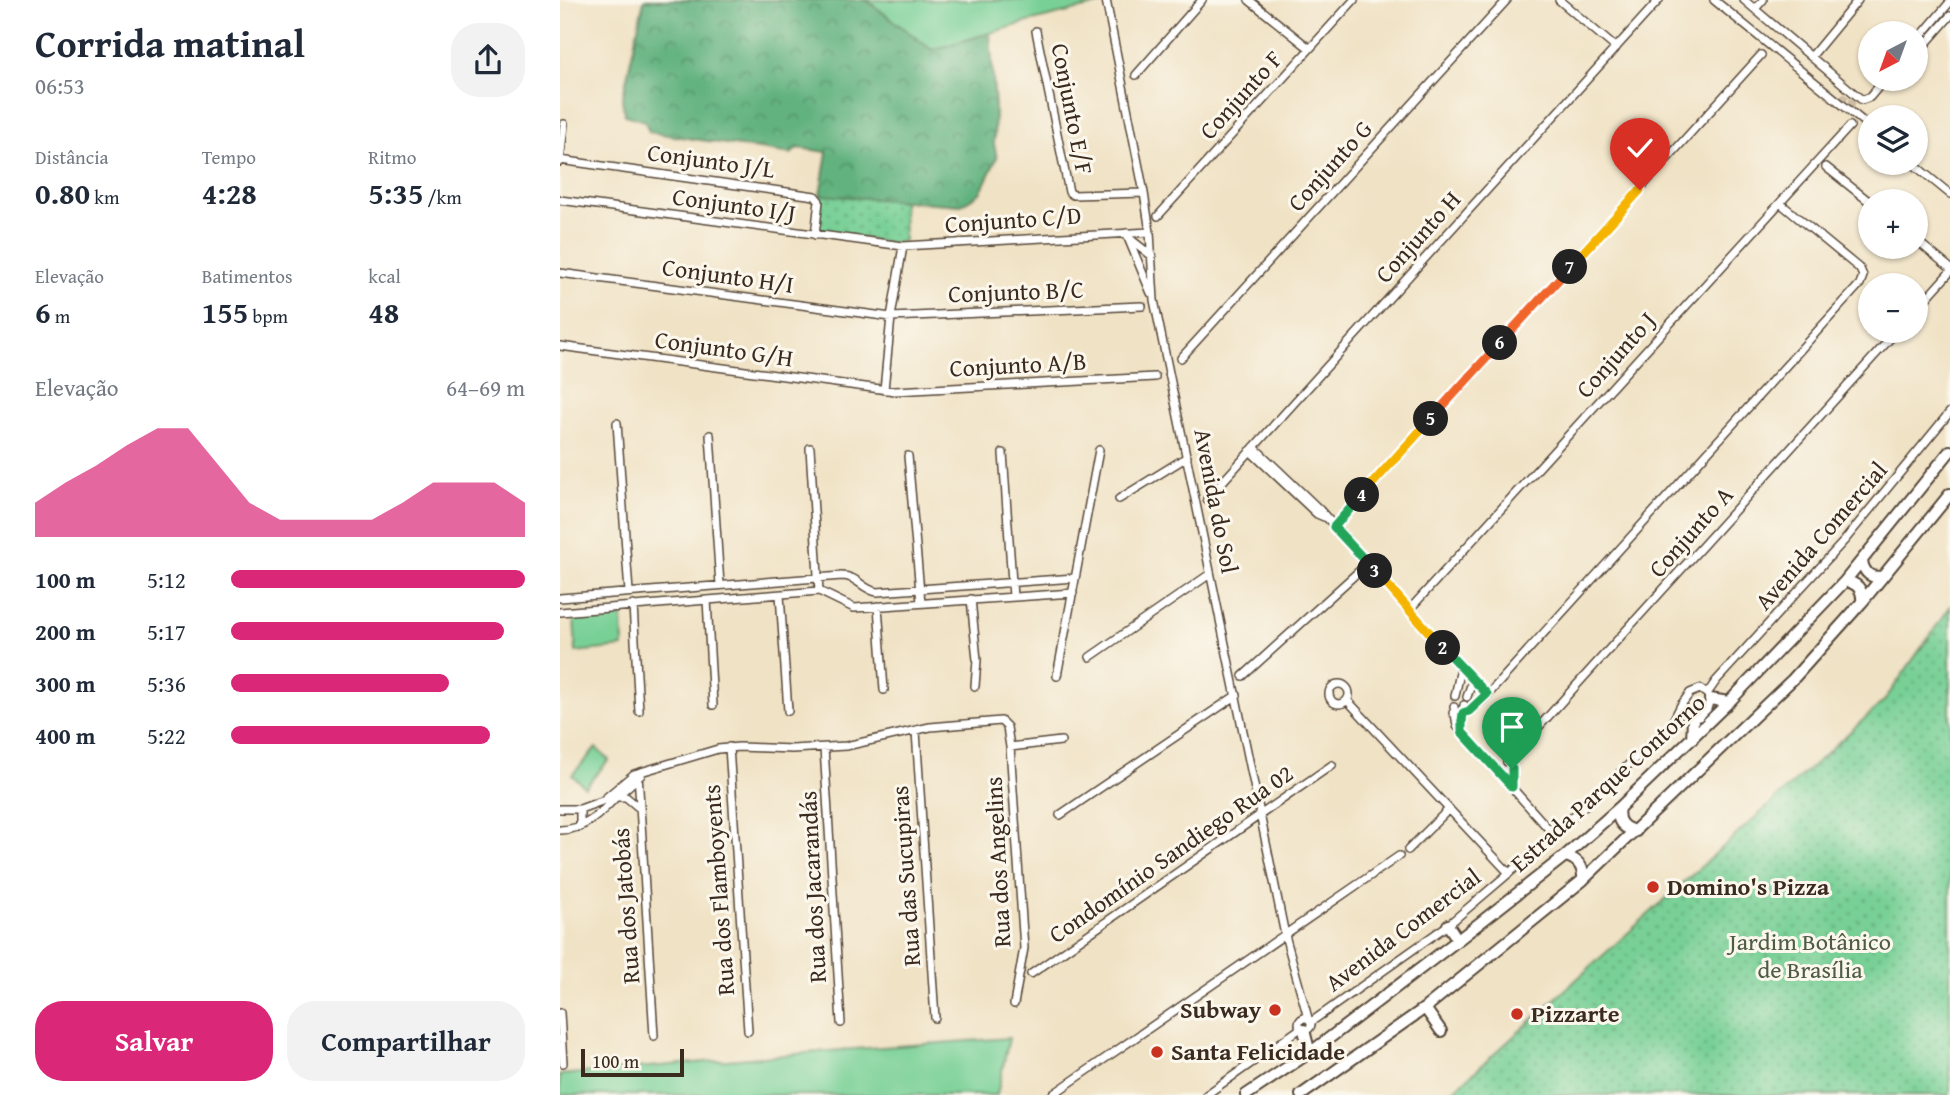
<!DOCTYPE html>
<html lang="pt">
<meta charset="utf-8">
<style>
body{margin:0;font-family:"Gentium Book Plus",serif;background:#f2f2f3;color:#1f2937;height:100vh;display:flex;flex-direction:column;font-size:26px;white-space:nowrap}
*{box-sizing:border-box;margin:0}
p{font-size:23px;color:#747a83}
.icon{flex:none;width:38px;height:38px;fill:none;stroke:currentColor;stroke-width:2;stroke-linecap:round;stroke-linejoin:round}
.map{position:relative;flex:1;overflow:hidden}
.panel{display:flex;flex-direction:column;background:#fff;width:560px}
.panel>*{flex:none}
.needle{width:46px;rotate:221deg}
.buttons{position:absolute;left:1298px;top:21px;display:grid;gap:14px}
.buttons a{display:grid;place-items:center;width:70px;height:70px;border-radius:50%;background:#fff;box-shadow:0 2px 5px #0004;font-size:35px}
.scale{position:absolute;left:21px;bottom:18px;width:103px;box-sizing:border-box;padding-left:7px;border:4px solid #3b2a1e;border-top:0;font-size:19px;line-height:24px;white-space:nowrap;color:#3b2a1e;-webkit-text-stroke:5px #fbf7ec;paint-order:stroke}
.pin{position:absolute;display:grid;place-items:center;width:60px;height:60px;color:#fff;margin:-72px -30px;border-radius:50% 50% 50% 0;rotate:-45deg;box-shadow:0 0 7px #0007}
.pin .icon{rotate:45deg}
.km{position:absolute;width:35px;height:35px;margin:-18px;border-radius:50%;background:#222;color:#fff;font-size:19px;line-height:35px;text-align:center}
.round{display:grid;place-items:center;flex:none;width:74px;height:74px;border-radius:28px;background:#f2f2f3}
.summary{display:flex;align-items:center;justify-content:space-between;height:119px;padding:0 35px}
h1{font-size:38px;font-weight:800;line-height:52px}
.figures{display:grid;grid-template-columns:repeat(3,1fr);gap:10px;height:119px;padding:7px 35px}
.figures div{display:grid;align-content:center}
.figures b{font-size:30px;font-weight:800}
.figures small{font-size:19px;font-weight:400}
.figures p{font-size:19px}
.chart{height:196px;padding:14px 35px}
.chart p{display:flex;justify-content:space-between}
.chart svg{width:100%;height:126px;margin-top:7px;fill:#db2777;opacity:.7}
.action{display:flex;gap:14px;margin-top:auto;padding:14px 35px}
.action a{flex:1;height:80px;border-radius:28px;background:#db2777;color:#fff;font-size:28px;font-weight:800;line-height:80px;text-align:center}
.action a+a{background:#f2f2f3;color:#1f2937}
ul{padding:0 35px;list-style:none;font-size:23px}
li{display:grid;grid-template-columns:112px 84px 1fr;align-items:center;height:52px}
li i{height:18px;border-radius:9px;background:#db2777}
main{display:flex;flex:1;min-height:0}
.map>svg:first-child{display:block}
</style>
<main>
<section class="panel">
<div class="summary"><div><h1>Corrida matinal</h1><p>06:53</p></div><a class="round"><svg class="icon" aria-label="share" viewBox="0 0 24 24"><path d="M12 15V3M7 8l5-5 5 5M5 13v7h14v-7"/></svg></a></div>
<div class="figures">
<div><p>Distância</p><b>0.80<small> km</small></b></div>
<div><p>Tempo</p><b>4:28</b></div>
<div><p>Ritmo</p><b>5:35<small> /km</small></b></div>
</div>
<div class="figures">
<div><p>Elevação</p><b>6<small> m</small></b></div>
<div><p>Batimentos</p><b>155<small> bpm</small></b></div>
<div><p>kcal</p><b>48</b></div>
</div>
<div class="chart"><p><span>Elevação</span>64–69 m</p>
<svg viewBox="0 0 160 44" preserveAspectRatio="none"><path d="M0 44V32L10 25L20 19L30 12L40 6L50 6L60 19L70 32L80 38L90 38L100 38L110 38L120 32L130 25L140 25L150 25L160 32V44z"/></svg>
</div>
<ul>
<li><b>100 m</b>5:12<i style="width:100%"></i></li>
<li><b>200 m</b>5:17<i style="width:93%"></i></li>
<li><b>300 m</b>5:36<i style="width:74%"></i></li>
<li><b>400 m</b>5:22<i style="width:88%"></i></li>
</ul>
<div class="action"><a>Salvar</a><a>Compartilhar</a></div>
</section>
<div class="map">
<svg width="1390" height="1095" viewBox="0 0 1390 1095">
<defs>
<pattern id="forest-crowns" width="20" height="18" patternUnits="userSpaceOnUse" patternTransform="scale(1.75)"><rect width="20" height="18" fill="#62b27f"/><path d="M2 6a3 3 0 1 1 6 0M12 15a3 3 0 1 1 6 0" fill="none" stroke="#529167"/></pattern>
<pattern id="park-dots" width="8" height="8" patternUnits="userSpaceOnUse" patternTransform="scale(1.75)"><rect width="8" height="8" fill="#78d096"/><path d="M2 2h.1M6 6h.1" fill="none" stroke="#64a97a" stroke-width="1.8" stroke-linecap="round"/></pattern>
</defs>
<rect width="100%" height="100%" fill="#fbf7ec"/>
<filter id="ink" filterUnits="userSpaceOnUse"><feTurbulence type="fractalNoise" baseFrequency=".0143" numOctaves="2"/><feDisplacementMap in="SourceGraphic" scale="14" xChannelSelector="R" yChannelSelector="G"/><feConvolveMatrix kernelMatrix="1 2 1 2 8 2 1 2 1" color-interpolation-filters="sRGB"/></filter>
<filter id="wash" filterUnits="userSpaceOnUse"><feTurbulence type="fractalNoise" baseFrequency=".00686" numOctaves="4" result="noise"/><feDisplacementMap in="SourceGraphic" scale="28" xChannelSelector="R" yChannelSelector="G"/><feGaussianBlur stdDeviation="1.57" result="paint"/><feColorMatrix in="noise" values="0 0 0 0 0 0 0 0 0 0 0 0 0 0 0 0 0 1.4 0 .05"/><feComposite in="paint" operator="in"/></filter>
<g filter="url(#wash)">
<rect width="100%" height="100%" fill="#f0e2c5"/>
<path fill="#78d096" stroke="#5a7d5a" stroke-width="2" d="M306 0H540L541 4 468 22 372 50Z
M62 615 63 647 16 652 14 619Z
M36 748 49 760 25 787 12 775Z
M449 1038 437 1095H0V1075L280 1050Z"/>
<path fill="url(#forest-crowns)" stroke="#4e6e4e" stroke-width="2" d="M84 0H306L372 50 430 33 435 107 434 144 437 158 420 193 401 205 260 195 267 152 238 148 231 154 89 132 85 121 65 115 62 100Z"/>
<path fill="url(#park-dots)" stroke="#5a7d5a" stroke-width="2" d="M260 195 343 201 344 241 332 243 257 231Z
M1390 607V1095H889L1324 701Z"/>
</g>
<g filter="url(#ink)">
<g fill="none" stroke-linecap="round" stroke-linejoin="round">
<path stroke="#ccbda4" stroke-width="7" stroke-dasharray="7 3.5" stroke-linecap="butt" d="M1283 100 1286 95
M1291 106 1293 99"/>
<g stroke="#564637" stroke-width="10">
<path id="minor" d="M546 0 584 193 590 232 594 300 725 935 748 1018
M689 0 749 48
M999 0 1056 48
M1154 0 1311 128
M1184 0 1302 100
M1195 9 1203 0
M476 31 509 192 513 195 584 193
M1356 42 1390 2
M1363 47 1390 16
M1251 57 1298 0
M576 75 642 0
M1302 100 1310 97 1325 79
M0 160 255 196 259 201 255 235
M0 162 4 124
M1352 163 1390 194
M1266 167 1311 203
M0 200 343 246 590 232
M598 216 794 0
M566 233 591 293
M569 238 592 256
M1356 240 1390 268
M0 273 331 317 582 306
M1356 310 1390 272
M0 346 335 391 595 377
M621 358 947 0
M324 390 331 317 343 246
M57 423 69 592
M150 435 160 585
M694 447 760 510 878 643 927 694
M250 448 259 591
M690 451 757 514 764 517
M443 453 453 597
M348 456 361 603
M559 499 627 457
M647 499 1099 0
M774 527 1201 55
M220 595 228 711
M0 598 282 576C297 576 303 590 317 592L515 578
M411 599 417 660 415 686
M147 600 153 705
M73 605 79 711
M318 606 324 690
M850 609 1290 126
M0 612 259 591 294 608 513 593
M530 657 650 574
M497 676 539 450
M683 676 808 563
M769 694a10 10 0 1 1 20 0a10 10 0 1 1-20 0Z
M1140 689 1147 694 1150 699 1147 709 1139 717H1127L1122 711 1121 705 1130 693Z
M1147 694 1156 681 1284 541 1390 412
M895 696 901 668
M907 697 913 679
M787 700 949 873
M894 707 897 726 994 835
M893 713C907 714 912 708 923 700L1300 284 1303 276 1300 269 1220 203
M356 731 375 1018
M902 731 904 705
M169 747 188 1031
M450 747 501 741
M264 748 281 1023
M947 762 1337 331
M78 773 94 1036
M952 786V769
M56 797 81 775
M0 809H20V827
M20 809 42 801 74 774 158 749 179 747 232 749 286 746 370 727 441 721 447 727 450 747 464 948 454 1004
M500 815 677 695
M0 830C25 830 40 814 56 797H66L78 807
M848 850 889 809
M471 974 772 765
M0 1013 3 1063
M739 1024a6 6 0 1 1 12 0a6 6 0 1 1-12 0Z
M751 1022 888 925 988 840 1111 725 1121 705
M492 1095 839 856
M646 1095 741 1028"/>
</g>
<g stroke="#564637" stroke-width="14">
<path id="highway" d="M1302 561C1304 573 1311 579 1323 576
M1285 581C1297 583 1303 589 1302 602
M1150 699 1169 702
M1132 739 1133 719
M1059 808C1056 821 1063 829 1076 831
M1005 856C1018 859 1024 867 1023 880
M888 925 898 940
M865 1008 881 1031
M743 1057 748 1046 744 1030
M686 1095 755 1049 898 940 1005 856 1059 808 1169 702 1285 581 1390 451
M741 1095 865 1008 1023 880 1233 679 1302 602 1390 494"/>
</g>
<use href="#minor" stroke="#fff" stroke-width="7"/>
<use href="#highway" stroke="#fff" stroke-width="10"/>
</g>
</g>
<g fill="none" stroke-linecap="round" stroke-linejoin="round" filter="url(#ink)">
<g stroke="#fff" stroke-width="14">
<path id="split-1" d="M902 721V732L952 787V769"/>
</g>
<g stroke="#fff" stroke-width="14">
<path id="split-2" d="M883 648 927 694 909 711 903 713 902 721"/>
</g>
<g stroke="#fff" stroke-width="14">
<path id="split-3" d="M815 571 883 648"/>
</g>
<g stroke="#fff" stroke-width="14">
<path id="split-4" d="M802 495 774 527 815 571"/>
</g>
<g stroke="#fff" stroke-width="14">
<path id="split-5" d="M802 495 871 419"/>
</g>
<g stroke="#fff" stroke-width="14">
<path id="split-6" d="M871 419 940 343"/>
</g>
<g stroke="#fff" stroke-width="14">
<path id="split-7" d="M940 343 1010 267"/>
</g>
<g stroke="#fff" stroke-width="14">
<path id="split-8" d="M1010 267 1080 190"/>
</g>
<use href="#split-1" stroke="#22a559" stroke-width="9"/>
<use href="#split-2" stroke="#22a559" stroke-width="9"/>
<use href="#split-3" stroke="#f5b400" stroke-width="9"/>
<use href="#split-4" stroke="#22a559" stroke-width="9"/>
<use href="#split-5" stroke="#f5b400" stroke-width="9"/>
<use href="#split-6" stroke="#f0652b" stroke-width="9"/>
<use href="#split-7" stroke="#f0652b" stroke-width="9"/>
<use href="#split-8" stroke="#f5b400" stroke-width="9"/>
</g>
<g fill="#c8321e" stroke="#fbf7ec" stroke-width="2.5">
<circle cx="1093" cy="887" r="7"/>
<circle cx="715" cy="1010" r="7"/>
<circle cx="957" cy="1014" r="7"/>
<circle cx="597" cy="1052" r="7"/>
</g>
<g text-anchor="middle" stroke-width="6" stroke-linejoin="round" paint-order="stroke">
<g font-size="24" fill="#3b2a1e" stroke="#fbf7ec">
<text transform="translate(681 95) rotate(-48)" y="8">Conjunto F</text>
<text transform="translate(512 109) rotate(79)" y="8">Conjunto E/F</text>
<text transform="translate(151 161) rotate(8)" y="8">Conjunto J/L</text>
<text transform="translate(770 166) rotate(-48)" y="8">Conjunto G</text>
<text transform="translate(174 205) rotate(8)" y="8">Conjunto I/J</text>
<text transform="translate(453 220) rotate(-4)" y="8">Conjunto C/D</text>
<text transform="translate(858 237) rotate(-48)" y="8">Conjunto H</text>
<text transform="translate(168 276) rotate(8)" y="8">Conjunto H/I</text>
<text transform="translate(456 292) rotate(-2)" y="8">Conjunto B/C</text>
<text transform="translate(164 349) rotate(8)" y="8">Conjunto G/H</text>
<text transform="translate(1056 355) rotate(-48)" y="8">Conjunto J</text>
<text transform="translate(458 365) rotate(-3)" y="8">Conjunto A/B</text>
<text transform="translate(656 501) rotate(79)" y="8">Avenida do Sol</text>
<text transform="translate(1131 532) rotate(-48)" y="8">Conjunto A</text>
<text transform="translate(1261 536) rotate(-49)" y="8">Avenida Comercial</text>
<text transform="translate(1048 783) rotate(-42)" y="8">Estrada Parque Contorno</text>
<text transform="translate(611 854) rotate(-35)" y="8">Condomínio Sandiego Rua 02</text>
<text transform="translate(438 862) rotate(-93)" y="8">Rua dos Angelins</text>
<text transform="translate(346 876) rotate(-94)" y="8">Rua das Sucupiras</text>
<text transform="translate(253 887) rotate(-93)" y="8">Rua dos Jacarandás</text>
<text transform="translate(159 890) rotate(-94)" y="8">Rua dos Flamboyents</text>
<text transform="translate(66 906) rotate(-94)" y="8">Rua dos Jatobás</text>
<text transform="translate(843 930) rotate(-37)" y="8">Avenida Comercial</text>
</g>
<g font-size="24" font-weight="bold" fill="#3b2a1e" stroke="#fbf7ec" text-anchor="start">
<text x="1107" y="895">Domino's Pizza</text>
<text x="701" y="1018" text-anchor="end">Subway</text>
<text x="971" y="1022">Pizzarte</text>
<text x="611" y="1060">Santa Felicidade</text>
</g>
<g font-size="24" fill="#4d5c42" stroke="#fbf7ec">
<text x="1250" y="950">Jardim Botânico<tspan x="1250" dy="28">de Brasília</tspan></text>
</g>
</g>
</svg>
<div class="buttons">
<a><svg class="needle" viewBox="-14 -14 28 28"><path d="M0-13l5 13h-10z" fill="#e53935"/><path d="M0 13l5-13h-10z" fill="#747a83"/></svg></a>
<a><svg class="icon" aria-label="layers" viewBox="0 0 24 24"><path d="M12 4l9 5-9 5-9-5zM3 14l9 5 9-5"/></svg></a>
<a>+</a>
<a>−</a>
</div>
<div class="scale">100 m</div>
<div class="pin" style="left:952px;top:769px;background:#1e9e55"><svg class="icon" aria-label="arrive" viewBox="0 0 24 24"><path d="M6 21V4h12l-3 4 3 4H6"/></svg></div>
<div class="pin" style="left:1080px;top:190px;background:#d93025"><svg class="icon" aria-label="check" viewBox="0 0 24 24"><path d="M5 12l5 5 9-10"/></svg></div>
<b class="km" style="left:883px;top:648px">2</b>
<b class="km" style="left:815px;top:571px">3</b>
<b class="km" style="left:802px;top:495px">4</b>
<b class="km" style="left:871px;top:419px">5</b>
<b class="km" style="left:940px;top:343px">6</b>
<b class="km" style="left:1010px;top:267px">7</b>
</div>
</main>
